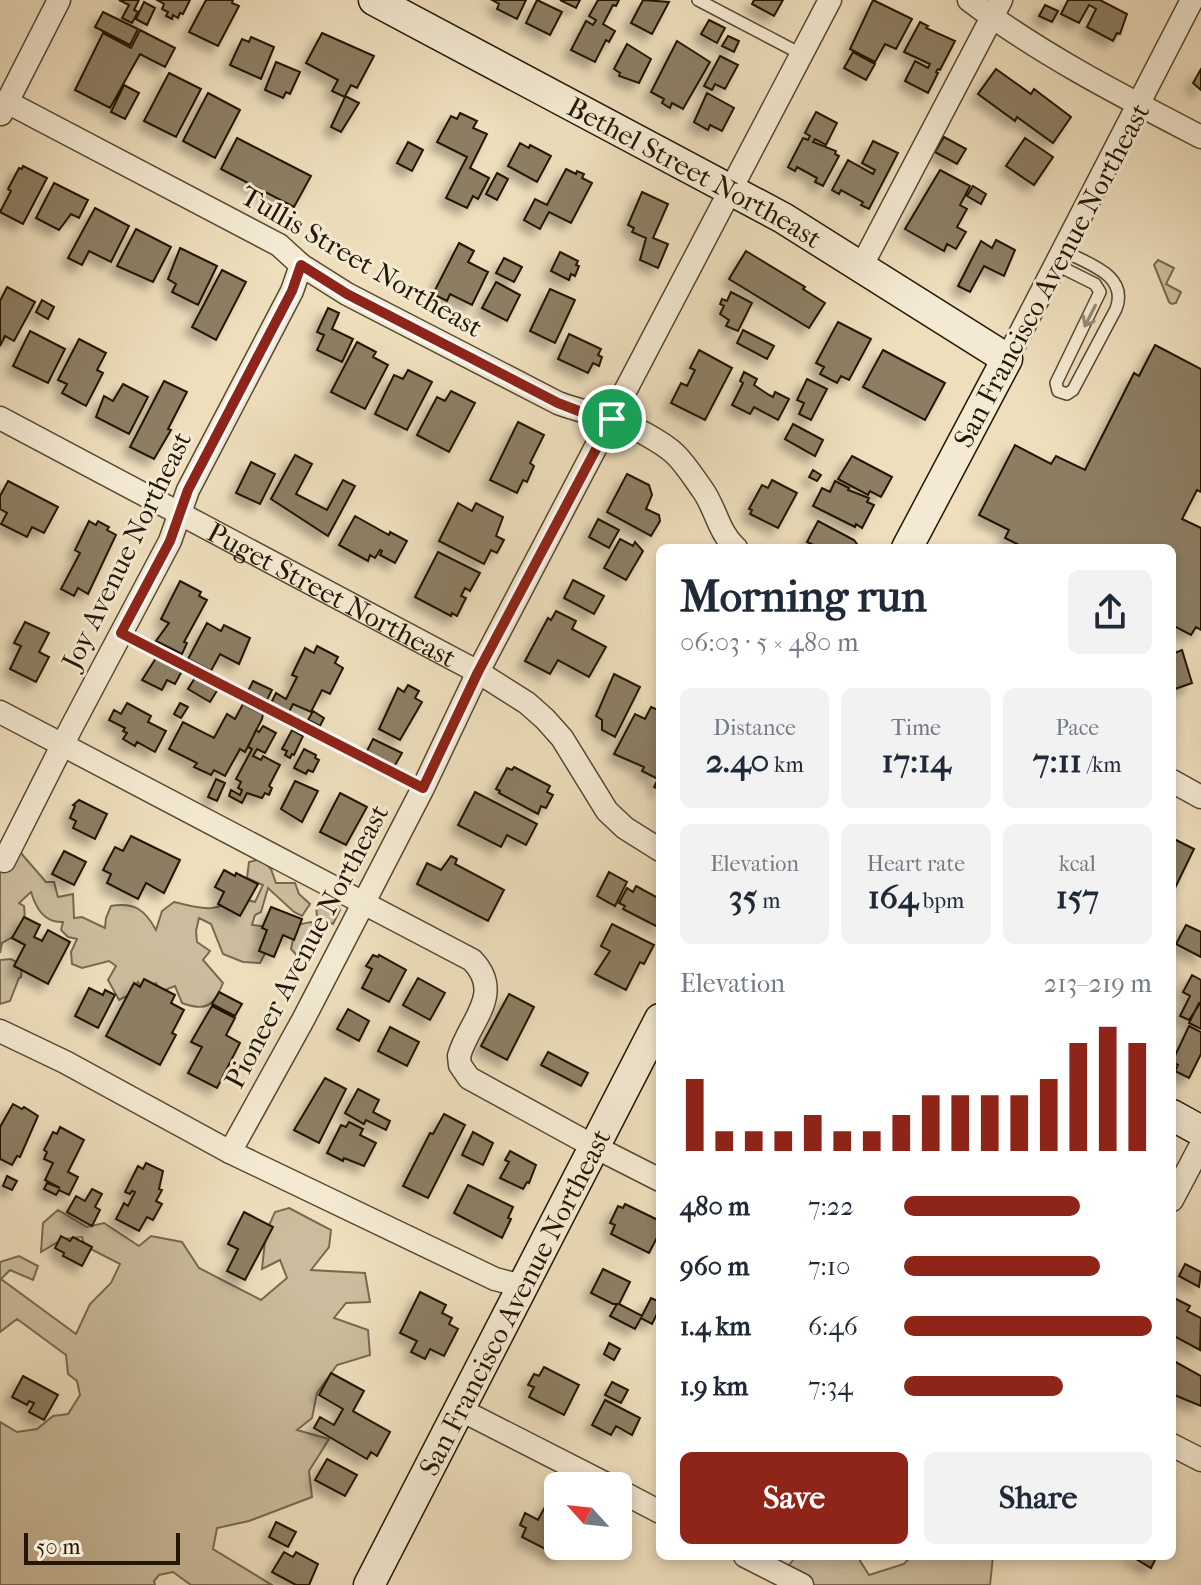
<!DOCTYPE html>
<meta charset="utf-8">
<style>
body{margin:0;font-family:"IM FELL French Canon",serif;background:#f2f2f3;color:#1f2937;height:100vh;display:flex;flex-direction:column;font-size:30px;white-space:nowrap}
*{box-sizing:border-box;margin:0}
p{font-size:26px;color:#747a83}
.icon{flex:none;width:44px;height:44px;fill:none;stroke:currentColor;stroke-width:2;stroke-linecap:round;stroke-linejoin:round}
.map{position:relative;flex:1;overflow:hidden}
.sheet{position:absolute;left:656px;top:544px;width:520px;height:1016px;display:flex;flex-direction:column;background:#fff;border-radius:12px;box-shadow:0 4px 12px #0003}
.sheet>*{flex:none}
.needle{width:52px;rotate:297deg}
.fabs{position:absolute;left:544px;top:1472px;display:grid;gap:16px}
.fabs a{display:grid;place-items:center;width:88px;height:88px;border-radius:12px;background:#fff;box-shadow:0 4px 12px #0003;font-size:40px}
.scale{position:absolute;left:24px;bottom:20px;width:156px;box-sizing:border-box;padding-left:8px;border:4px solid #231604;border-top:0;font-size:22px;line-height:28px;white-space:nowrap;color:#231604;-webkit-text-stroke:6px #f4ead3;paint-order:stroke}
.pin{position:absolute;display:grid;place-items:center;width:68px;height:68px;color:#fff;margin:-34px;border:4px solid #fff;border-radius:50%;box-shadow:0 2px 8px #0007}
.round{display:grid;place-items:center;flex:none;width:84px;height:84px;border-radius:12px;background:#f2f2f3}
.headline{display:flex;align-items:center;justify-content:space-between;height:136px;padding:0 24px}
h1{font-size:44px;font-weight:700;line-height:60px}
.figures{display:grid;grid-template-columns:repeat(3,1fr);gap:12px;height:136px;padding:8px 24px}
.figures div{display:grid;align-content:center;border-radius:12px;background:#f2f2f3;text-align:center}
.figures b{font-size:34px;font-weight:700}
.figures small{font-size:22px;font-weight:400}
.figures p{font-size:22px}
.chart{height:224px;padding:16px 24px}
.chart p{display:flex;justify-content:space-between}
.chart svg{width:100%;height:144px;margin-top:8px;stroke:#8f2418;stroke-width:6}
.primary-button{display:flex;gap:16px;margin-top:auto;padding:16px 24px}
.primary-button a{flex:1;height:92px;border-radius:12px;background:#8f2418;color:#fff;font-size:32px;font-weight:700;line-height:92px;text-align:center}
.primary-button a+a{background:#f2f2f3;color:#1f2937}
ul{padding:0 24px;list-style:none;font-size:26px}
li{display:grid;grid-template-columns:128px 96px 1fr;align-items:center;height:60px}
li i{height:20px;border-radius:10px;background:#8f2418}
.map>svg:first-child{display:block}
</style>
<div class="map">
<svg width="1201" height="1585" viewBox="0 0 1201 1585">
<defs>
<filter id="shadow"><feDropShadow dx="-7" dy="7" stdDeviation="4" flood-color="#0004"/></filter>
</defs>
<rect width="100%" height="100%" fill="#eedebc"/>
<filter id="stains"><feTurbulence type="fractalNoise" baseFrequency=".0025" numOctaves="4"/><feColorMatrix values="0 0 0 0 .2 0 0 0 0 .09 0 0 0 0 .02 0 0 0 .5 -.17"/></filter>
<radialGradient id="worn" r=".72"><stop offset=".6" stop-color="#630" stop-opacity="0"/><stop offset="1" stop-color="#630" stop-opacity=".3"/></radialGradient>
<path fill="#cbbc9d" stroke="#776950" stroke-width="2" d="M1158 260 1174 268 1166 284 1181 292 1176 303 1172 304 1169 302 1154 265Z
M20 852 46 882H54L58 897 73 894 74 918 82 917 105 928 106 918 111 906C135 902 145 910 156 930L162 911 174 902C206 909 210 913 240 898L255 902 263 885 247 878 249 862 261 859 271 869 276 883H295L299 894 310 904 302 916 294 912 268 888 261 912 255 915 252 925 270 927 272 940 260 963 243 962 223 954 211 924 199 918 196 931 197 942 210 951 203 960 223 983C214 1006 206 1012 182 1003L175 986 160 992 156 983 144 992 138 982 131 994 119 1000 108 980 116 966 109 961 82 968 72 964 71 952 77 939 68 937 61 930 63 922C44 923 36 908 31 892L19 903 24 906C27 930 22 932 2 943L0 953V859Z
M334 898 340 910 333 924 317 917 316 905Z
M311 922 318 931 312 957 299 958 291 949 296 925Z
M11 959 22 965 21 977 19 978 10 1001 0 1004V960Z
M289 1208 331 1230 329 1247 311 1270 365 1273 370 1302 346 1303 334 1318 368 1330 370 1355 337 1365 317 1393 312 1418 297 1430 329 1439 309 1471 312 1497 249 1521 217 1528 213 1549 272 1585H191L173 1572 159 1575 154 1581 155 1585H0V1422L17 1432 37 1429 53 1416 68 1414 80 1395 77 1381 68 1374 66 1355 17 1319 0 1332V1262L19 1256 38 1266 33 1280 10 1270 1 1279 76 1334 90 1304 111 1283 120 1264 85 1246 82 1237 63 1239 41 1252 43 1223 58 1210 87 1227 104 1223 139 1246 151 1236 182 1242 199 1268 261 1300 287 1278 280 1260 262 1269 266 1232 275 1212Z
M790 1556H857L869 1575 904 1564 911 1556H993L990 1585H789L785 1570 793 1560Z"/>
<path fill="#8d7e64" stroke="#231604" stroke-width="2" filter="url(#shadow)" d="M119 0H139L134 10 138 12 132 23 122 18 129 5Z
M157 0H190L183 14 180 13 178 18 173 15 172 19 166 16 168 12 162 9 164 4Z
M206 0H233L232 3 239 6 218 46 189 32Z
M492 0H526L517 19 497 9 499 4Z
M537 0 562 12 550 35 526 23Z
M560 0H580L576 8Z
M598 0H619L616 6 613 5 603 24 615 31 609 42 606 40 595 62 571 50 586 21 593 25 596 20 589 16Z
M643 0 669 2 652 34 631 23Z
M754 0H783L774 16 752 4Z
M873 0 912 19 896 49 885 44 875 62 850 49Z
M1068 0H1100L1127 14 1120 34 1117 33 1113 41 1087 27 1096 9 1089 5 1079 23 1061 14Z
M144 2 155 8 147 25 136 19Z
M1045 5 1058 11 1052 22 1039 16Z
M103 12 138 29 130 45 95 27Z
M709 20 725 28 717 43 701 34Z
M920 22 928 26 926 28 955 41 940 70 938 69 936 72 938 73 928 93 905 81 915 61 928 68 930 64 904 52Z
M140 30 175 48 165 67 140 54 110 108 75 90 103 33 131 48Z
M322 33 374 56 357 88 351 85 345 96 359 103 341 132 331 127 345 97 332 91 338 80 306 63Z
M728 36 739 41 734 52 722 46Z
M251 37 274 47 261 79 230 65 242 39 249 42Z
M677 41 710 62 683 109 672 103 670 108 662 103 664 99 651 92Z
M627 44 651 59 639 83 619 76 620 73 614 69Z
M853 52 875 64 866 80 844 68Z
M720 56 738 65 725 89 715 84 712 90 704 86Z
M276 62 300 72 290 94 286 92 283 98 265 90Z
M996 69 1031 94 1034 89 1071 117 1053 143 1017 117 1015 121 978 94Z
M1201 69V90L1193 83Z
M169 73 201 89 176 137 144 121Z
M124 85 139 93 125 119 111 112Z
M208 93 240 110 215 158 183 141Z
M707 93 734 108 722 131 710 125 708 130 694 122Z
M816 112 837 123 826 145 815 139 813 142 836 151 835 154 839 156 823 186 815 182 817 178 797 167 795 171 788 167 803 138 808 140 810 136 805 133Z
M460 113 477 121 473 128 487 134 470 168 489 178 478 199 473 196 467 208 446 198 467 157 437 142 451 116 457 119Z
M944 137 966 149 957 164 935 152Z
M237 138 311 176 294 207 221 169Z
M1025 138 1053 157 1034 185 1006 166Z
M873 141 898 153 869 209 861 205 863 202 841 190 839 194 832 190 848 160 873 174 875 170 862 163Z
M408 142 423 150 412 171 397 163Z
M520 143 529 148 530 145 551 156 537 182 508 166Z
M23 166 47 178 23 224 0 212 11 191 8 189 19 168 22 169Z
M566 169 576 174 577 171 584 174 582 178 592 183 571 223 549 212 540 229 524 220 535 199 547 205Z
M940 170 970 186 960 205 967 209 957 227 966 232 956 249 947 244 944 251 905 229Z
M497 173 508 179 497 200 486 194Z
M54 183 88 200 79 218 71 214 59 230 36 218Z
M973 186 986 194 981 204 967 196Z
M642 192 668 204 653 238 668 244 658 268 640 260 646 238 632 232 634 228 628 225Z
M95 208 129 226 111 262 89 251 82 265 68 258Z
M136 229 171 247 153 282 117 266Z
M996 240 1015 250 1004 276 984 266 970 292 958 286 981 241 992 248Z
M459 243 474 251 468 262 488 272 472 305 450 294 447 301 433 294Z
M180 248 217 266 198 305 172 292 176 284 168 279Z
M746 251 805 287 803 289 825 303 809 328 729 279Z
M560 252 578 261 576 265 579 266 575 276 571 274 569 280 551 271Z
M504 258 522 267 514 282 496 273Z
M222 270 246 282 216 340 192 327Z
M496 282 520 295 507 321 482 308Z
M7 287 35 302 14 341 5 336 0 346V301Z
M550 289 575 300 555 343 530 331Z
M731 292 752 303 738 331 726 326 729 320 720 314 724 306 720 304 722 299 727 301Z
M42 300 54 307 48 319 36 312Z
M328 308 339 313 332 329 353 339 342 362 317 350 324 335 317 332Z
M838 322 871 339 849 380 841 376 837 383 820 374 824 367 816 363Z
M743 330 774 346 767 359 737 343Z
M30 331 65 349 48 383 13 366Z
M569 334 601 349 598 355 602 357 599 366 593 363 588 373 558 359Z
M79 339 106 353 97 370 103 373 86 406 62 393 67 384 58 380Z
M357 342 376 352 373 357 388 365 365 409 331 392Z
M1155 345 1201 369V492L1197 490 1182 519 1201 528V630L1196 627 1191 635 1172 625V548H1025L1005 538 1009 530 979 515 1015 445 1051 464 1056 456 1085 470 1134 373 1139 376Z
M699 350 732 368 705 420 671 403 681 383 687 386 695 370 690 368Z
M883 350 945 383 925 420 863 387Z
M408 370 432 382 407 430 375 414 394 375 403 379Z
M744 372 757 379 754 385 769 395 773 397 775 392 789 399 778 420 754 407 750 414 732 405 743 383 740 381Z
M807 379 827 389 811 420 799 414 804 403 797 400Z
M164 381 187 392 168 429 171 430 154 459 130 447Z
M123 384 148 397 129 434 96 417 104 396 113 401Z
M451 391 475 403 449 452 417 435 437 397 445 401Z
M518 422 544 435 530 463 534 466 527 482 523 480 517 493 490 480Z
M793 424 823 440 815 456 785 439Z
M295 455 312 464 296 494 327 510 343 480 355 486 328 536 271 499Z
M852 456 892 477 881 497 870 491 868 495 838 479Z
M251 462 275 474 260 504 236 493Z
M813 470 821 475 817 481 809 477Z
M627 474 649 485 652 495 646 509 659 515 660 521 651 536 607 512Z
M772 480 797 493 778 528 750 514 752 510 749 509 762 485 768 488Z
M8 481 58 507 44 533 32 527 27 537 1 524 7 513 0 509V496Z
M835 481 849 488 848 490 869 498 867 502 874 505 862 528 856 524 855 527 813 506 822 488 830 492Z
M458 503 472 511 476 503 503 517 496 536 504 540 497 553 491 550 484 564 439 541Z
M355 516 389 535 390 532 407 541 395 563 380 555 382 551 380 550 375 558 370 555 368 561 339 545Z
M598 519 619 530 609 548 589 537Z
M89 521 96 525 98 521 109 527 107 530 116 535 88 594 78 588 74 596 61 589 80 553 75 550Z
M818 521 854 540 857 544 855 548H820L807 542Z
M620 539 633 546 635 542 643 551 626 580 604 568Z
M438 552 480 573 470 591 465 588 461 596 466 598 457 616 452 613 451 616 415 597Z
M573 580 604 596 594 614 564 598Z
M180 581 201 592 199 596 207 600 184 642 187 643 182 654 156 641 169 623 161 619Z
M556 611 576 621 572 629 606 647 589 677 558 660 550 674 525 661 548 618 551 620Z
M25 622 49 633 39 652 49 657 36 682 10 669 21 646 14 643Z
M207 623 221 631 224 625 250 638 239 664 220 654 211 671 188 659Z
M317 646 338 657 335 663 343 668 330 694 322 690 311 712 293 704 289 712 271 703 276 693 286 699 297 677 292 675 305 648 314 653Z
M1182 650 1192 683 1172 690V654Z
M156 658 182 671 175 684 167 680 162 690 142 680Z
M614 674 640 687 615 737 602 730V720L596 716Z
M196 676 218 689 210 702 188 689Z
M253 681 272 690 267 700 248 691Z
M408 685 419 691 415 698 422 702 400 740 379 729 398 688 404 692Z
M127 703 151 716 148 722 166 731 155 752 137 742 135 746 123 739 127 733 123 731 125 728 109 720 114 710 121 714Z
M180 703 188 707 181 718 174 714Z
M243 704 263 714 262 719 245 752 240 749 225 776 214 770 211 775 194 767 197 763 169 749 183 722 214 738 227 714 235 719Z
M651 707 660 711V790L654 787 658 779 642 771 644 767 614 754 635 714 645 719Z
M313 711 324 718 320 726 308 720Z
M263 726 276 733 265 753 257 749 253 756 261 760 263 756 280 765 269 786 272 788 269 795 265 793 262 798 247 793 242 803 229 796 231 790 240 795 242 790 238 788 241 782 236 779 252 749 248 747 256 730 259 732Z
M292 730 303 736 294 755 292 754 290 758 285 755 287 751 282 749Z
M373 739 402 753 394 767 366 753Z
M304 749 316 755 315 758 319 760 313 772 308 770 306 774 294 768Z
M514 767 550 786 547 792 553 795 546 808 541 806 538 814 499 793 500 791 496 789 507 768 512 770Z
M216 779 225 783 217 801 208 797Z
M295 781 318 791 302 822 281 809Z
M475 792 537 824 526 845 507 835 501 847 458 825Z
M340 793 367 807 346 845 320 832Z
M79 800 107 814 95 839 73 828 76 821 70 818 75 806 73 805Z
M131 836 180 860 164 893 146 883 138 899 107 883 111 874 103 870 115 847 123 851Z
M1172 838 1194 849 1175 888 1172 886Z
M64 851 86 862 74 885 52 874Z
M451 856 457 859 455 864 504 890 488 921 417 884 427 863 441 870Z
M224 870 235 876 236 873 258 884 240 916 218 904 224 892 215 887Z
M609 872 627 882 615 906 597 896Z
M636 886 660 899V928L623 909 625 906 619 903 627 888 633 892Z
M271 907 302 919 294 940 283 935 274 957 259 951 267 930 262 928Z
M24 917 40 925 34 937 42 941 48 930 70 942 48 984 14 966 25 945 12 938Z
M612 924 654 945 644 964 640 962 626 990 595 974 610 951 601 946Z
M1186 925 1201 932V957L1176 944Z
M373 955 378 957 379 955 406 970 389 1002 362 988 372 969 366 966Z
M1192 975 1201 980V1002L1189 1020 1180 1016 1190 996 1183 992Z
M418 978 445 993 430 1020 403 1005Z
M144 979 175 995 171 1003 184 1010 172 1033 176 1035 160 1065 106 1036 134 983 140 987Z
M89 988 103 995 105 990 115 995 98 1028 75 1016Z
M219 992 242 1004 235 1016 212 1004Z
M509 994 534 1007 507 1060 481 1046Z
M1199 1003 1201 1004V1029L1189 1023Z
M212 1006 235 1018 226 1035 240 1043 217 1088 188 1073 202 1047 191 1042Z
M348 1009 369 1021 359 1041 337 1029Z
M1189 1026 1201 1032V1054L1189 1078 1175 1071 1178 1065 1172 1062Z
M390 1027 419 1042 407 1066 378 1051Z
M548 1052 588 1073 581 1086 541 1065Z
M325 1078 346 1089 319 1143 294 1130Z
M358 1089 379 1100 373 1112 390 1121 386 1130 366 1120 364 1124 345 1113Z
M13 1104 22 1109 24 1107 38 1116 20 1157 17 1156 12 1165 0 1159V1127Z
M444 1114 465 1125 428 1198 403 1186 430 1133 433 1134Z
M349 1122 363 1129 360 1135 376 1143 364 1166 344 1158 343 1161 327 1153 341 1125 346 1127Z
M60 1127 84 1140 68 1172 78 1177 69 1195 59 1190 56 1195 44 1189 47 1183 60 1188 45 1180 53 1163 44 1159 47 1152 44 1150 53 1132 57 1134Z
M473 1132 493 1143 483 1165 462 1155Z
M510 1151 536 1165 529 1183 527 1182 523 1189 500 1178 509 1162 505 1160Z
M146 1163 163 1171 159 1189 162 1190 156 1201 162 1204 153 1220 147 1217 139 1231 116 1219 124 1203 128 1206 135 1192 132 1191 130 1194 125 1192 138 1166 143 1169Z
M7 1176 17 1181 12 1190 3 1186Z
M468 1185 513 1207 508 1218 511 1219 502 1238 454 1213Z
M92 1189 102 1194 95 1207 100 1210 92 1226 67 1212 76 1196 85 1201Z
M625 1204 660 1221V1232L649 1253 611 1234 615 1225 610 1223 618 1206 623 1208Z
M244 1212 273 1227 245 1280 227 1271 238 1249 228 1244Z
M61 1236 70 1241 73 1237 92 1247 82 1266 63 1256 64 1253 55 1248Z
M1185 1264 1201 1272 1199 1287 1179 1276Z
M603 1269 630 1282 619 1304 642 1316 651 1298 660 1302V1308L652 1324 641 1318 635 1329 610 1316 617 1304H613L591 1293Z
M420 1292 446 1305 442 1313 452 1318 449 1324 458 1329 444 1356 430 1349 425 1359 411 1352 417 1341 400 1333Z
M1172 1297 1190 1306 1187 1311 1201 1318 1200 1350 1172 1335Z
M609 1343 620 1349 614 1360 604 1354Z
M1172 1360 1201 1376V1406L1172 1394Z
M544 1367 579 1385 564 1415 529 1397 534 1387 528 1385 534 1374 539 1376Z
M331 1373 364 1391 353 1411 390 1432 377 1456 371 1452 367 1459 314 1428 320 1417 334 1425 343 1409 319 1395Z
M23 1376 58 1395 44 1420 29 1412 34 1403 29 1401 27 1405 12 1397Z
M612 1382 628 1390 621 1403 605 1395Z
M605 1400 640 1418 632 1435 616 1426 611 1435 592 1425Z
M327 1459 357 1475 345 1496 315 1480Z
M547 1503 558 1508V1546H564L559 1556 522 1537 526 1528 520 1525 525 1513 538 1520Z
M276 1522 296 1532 288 1547 269 1537Z
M284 1552 293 1557 296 1552 318 1564 309 1585H296L272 1572Z
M1131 1556H1157L1151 1568Z"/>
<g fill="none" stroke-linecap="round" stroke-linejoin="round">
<g stroke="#564832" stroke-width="14">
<path id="lane" d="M698 0 801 54
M1057 265 1095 284 1100 292 1056 383 1058 391 1067 394 1073 390 1116 309C1129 275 1088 264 1064 251
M121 633 423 788"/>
</g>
<g stroke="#564832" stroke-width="25">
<g id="street">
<path d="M969 0C1040 54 1122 96 1201 137"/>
<path d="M7 102 279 245 301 265 347 294 558 403C576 410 593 413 611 419 629 424 663 442 676 455 686 465 694 478 702 489 716 508 718 532 736 548"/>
<path d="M1 114 59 0"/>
<path d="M861 267 1001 0"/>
<path d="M1007 359 1192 0"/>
<path id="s1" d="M0 418 478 672 527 703 545 719 562 738 607 811 625 828 660 850"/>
<path d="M0 712 472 960C505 994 469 1021 459 1056L460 1065 469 1078 595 1147 660 1180"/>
<path d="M1172 781 1201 797"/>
<path d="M4 861 71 728 170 541 188 490 292 291 301 265"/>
<path d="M0 1031 65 1062 230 1152 495 1279 522 1286"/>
<path d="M230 1152 303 1020 423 788 478 672 830 0"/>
<path d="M1172 1200 1201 1145"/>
<path d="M461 1410 610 1486"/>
<path d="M1172 1445 1201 1460"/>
<path d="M618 1490 660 1512"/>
<path d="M745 1556 802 1585"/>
</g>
</g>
<g stroke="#231604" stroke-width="33">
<g id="secondary">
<path id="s2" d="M374 0 783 218 1007 359 907 548"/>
<path d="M1172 1115 1201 1131"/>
<path id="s3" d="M369 1585 660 1019"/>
</g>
</g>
<use href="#lane" stroke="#f4ead3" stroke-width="11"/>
<use href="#street" stroke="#f4ead3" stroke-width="22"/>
<use href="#secondary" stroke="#f4ead3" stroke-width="30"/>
</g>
<defs><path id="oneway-shaft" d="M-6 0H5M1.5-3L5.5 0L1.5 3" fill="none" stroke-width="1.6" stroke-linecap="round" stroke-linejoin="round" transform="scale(2)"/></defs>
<use stroke="#968b76" href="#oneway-shaft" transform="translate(1090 316) rotate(117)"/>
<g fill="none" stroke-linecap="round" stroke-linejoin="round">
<g stroke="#fff" stroke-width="16">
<path id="route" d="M301 265 347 294 558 403 584 413 612 419 478 672 423 788 121 633 170 541 188 490 292 291Z"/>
</g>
<use href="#route" stroke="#8f2418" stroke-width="10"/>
</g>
<g text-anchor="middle" stroke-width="6" stroke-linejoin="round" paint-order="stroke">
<g font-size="28" fill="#231604" stroke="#f4ead3">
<text dy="10" stroke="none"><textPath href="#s2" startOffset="364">Bethel Street Northeast</textPath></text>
<text transform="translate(362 261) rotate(30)" y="10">Tullis Street Northeast</text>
<text transform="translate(1051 275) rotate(-62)" y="10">San Francisco Avenue Northeast</text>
<text transform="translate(126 550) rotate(-64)" y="10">Joy Avenue Northeast</text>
<text dy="10" stroke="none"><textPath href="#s1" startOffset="376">Puget Street Northeast</textPath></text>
<text transform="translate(306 946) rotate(-62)" y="10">Pioneer Avenue Northeast</text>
<text dy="10" stroke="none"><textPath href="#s3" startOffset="318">San Francisco Avenue Northeast</textPath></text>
</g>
</g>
<rect width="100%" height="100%" filter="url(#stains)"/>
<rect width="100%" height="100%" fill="url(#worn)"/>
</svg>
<div class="fabs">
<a><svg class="needle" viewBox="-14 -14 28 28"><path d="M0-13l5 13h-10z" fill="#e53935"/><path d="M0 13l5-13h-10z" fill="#747a83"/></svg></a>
</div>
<div class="scale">50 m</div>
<div class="pin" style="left:612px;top:419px;background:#1e9e55"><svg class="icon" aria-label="arrive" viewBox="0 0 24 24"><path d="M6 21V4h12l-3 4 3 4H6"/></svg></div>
<section class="sheet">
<div class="headline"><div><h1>Morning run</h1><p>06:03 · 5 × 480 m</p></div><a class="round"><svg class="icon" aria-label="share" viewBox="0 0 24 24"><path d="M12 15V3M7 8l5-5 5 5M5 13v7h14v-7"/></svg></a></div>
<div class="figures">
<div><p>Distance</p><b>2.40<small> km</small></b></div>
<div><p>Time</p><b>17:14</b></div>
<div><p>Pace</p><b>7:11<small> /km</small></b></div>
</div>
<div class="figures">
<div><p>Elevation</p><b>35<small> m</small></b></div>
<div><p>Heart rate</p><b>164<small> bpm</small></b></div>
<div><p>kcal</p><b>157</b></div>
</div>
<div class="chart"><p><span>Elevation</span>213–219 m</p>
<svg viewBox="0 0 160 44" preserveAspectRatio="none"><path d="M5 44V22M15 44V38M25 44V38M35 44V38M45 44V33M55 44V38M65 44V38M75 44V33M85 44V27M95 44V27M105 44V27M115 44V27M125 44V22M135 44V11M145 44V6M155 44V11"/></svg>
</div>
<ul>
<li><b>480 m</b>7:22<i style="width:71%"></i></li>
<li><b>960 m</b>7:10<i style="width:79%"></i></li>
<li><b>1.4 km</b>6:46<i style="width:100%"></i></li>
<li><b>1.9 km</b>7:34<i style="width:64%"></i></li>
</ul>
<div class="primary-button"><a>Save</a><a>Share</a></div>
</section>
</div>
